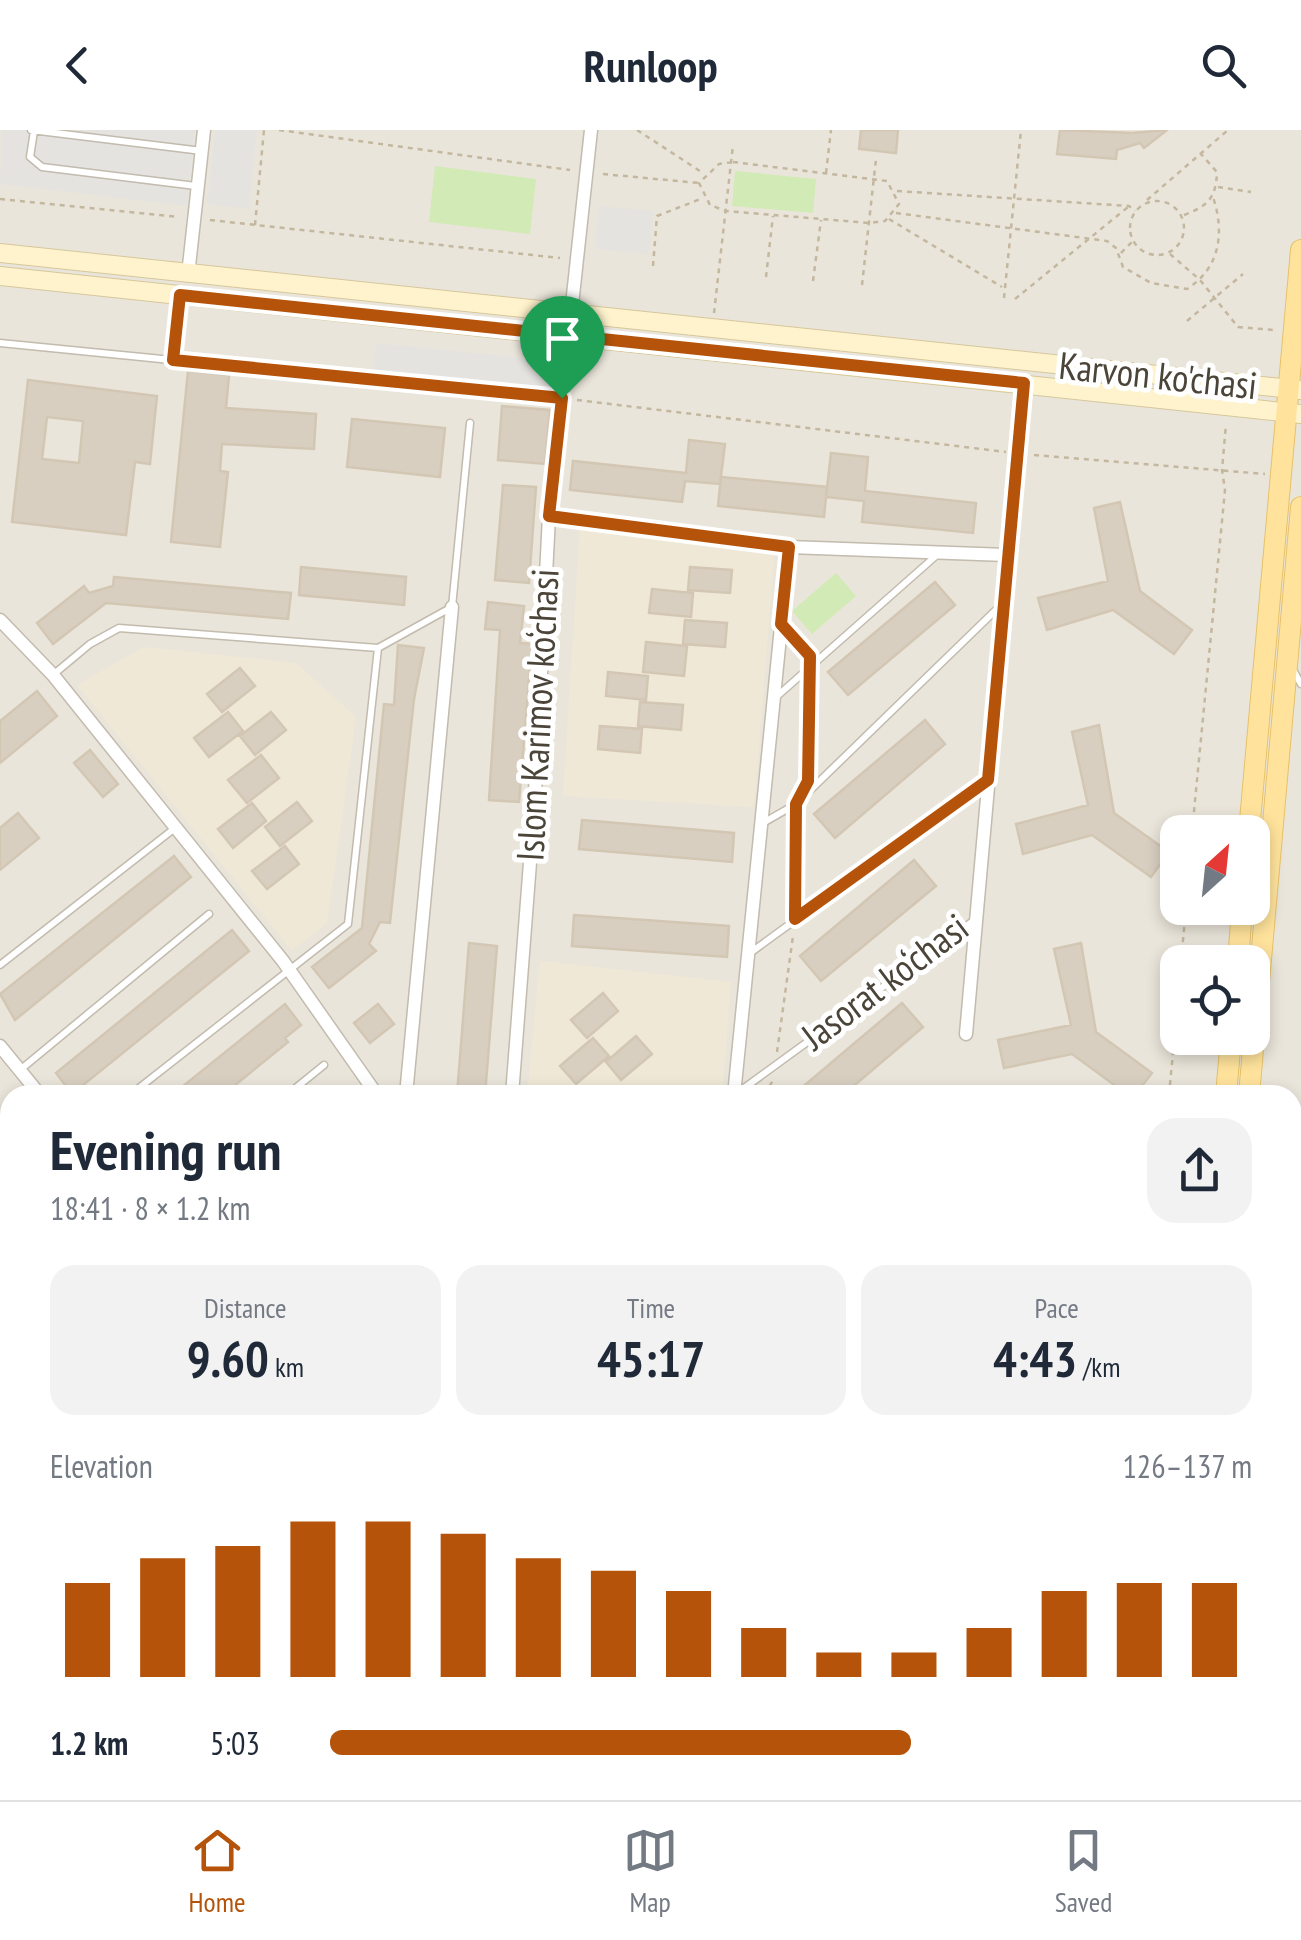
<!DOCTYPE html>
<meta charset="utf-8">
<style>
body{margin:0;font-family:"PT Sans Narrow",sans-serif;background:#f2f2f3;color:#1f2937;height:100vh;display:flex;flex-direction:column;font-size:38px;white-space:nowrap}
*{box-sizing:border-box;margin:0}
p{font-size:32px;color:#747a83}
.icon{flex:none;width:55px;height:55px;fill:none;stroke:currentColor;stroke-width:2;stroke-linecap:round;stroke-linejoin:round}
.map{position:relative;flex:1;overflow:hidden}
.side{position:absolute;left:0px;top:955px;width:1302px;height:715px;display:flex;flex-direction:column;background:#fff;border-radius:30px 30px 0 0;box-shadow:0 5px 15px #0003}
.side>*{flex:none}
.needle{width:65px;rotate:27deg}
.tools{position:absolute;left:1160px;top:685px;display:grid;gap:20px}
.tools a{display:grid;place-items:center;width:110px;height:110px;border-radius:20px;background:#fff;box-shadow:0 5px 15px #0003;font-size:50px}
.pin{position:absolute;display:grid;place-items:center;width:85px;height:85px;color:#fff;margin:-102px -42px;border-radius:50% 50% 50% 0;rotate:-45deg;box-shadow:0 0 10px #0007}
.pin .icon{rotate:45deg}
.round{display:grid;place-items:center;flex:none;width:105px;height:105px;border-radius:30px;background:#f2f2f3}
.headline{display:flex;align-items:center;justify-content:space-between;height:170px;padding:0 50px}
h1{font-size:55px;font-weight:700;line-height:75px}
.figures{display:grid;grid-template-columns:repeat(3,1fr);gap:15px;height:170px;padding:10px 50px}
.figures div{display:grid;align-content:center;border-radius:25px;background:#f2f2f3;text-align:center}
.figures b{font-size:50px;font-weight:700}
.figures small{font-size:28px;font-weight:400}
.figures p{font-size:28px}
.chart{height:280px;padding:20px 50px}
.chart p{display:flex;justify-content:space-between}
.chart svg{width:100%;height:180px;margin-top:10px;stroke:#b45309;stroke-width:6}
ul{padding:0 50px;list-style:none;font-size:32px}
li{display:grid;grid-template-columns:160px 120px 1fr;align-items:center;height:75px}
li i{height:25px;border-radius:12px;background:#b45309}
header{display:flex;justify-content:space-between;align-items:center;height:130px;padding:0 50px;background:#fff;font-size:45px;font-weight:700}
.menu{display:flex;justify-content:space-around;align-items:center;height:140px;border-top:2px solid #e0e1e3;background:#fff;font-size:28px;color:#747a83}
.menu a{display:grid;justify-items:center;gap:5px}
.menu .selected{color:#b45309}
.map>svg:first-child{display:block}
</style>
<header><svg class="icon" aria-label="back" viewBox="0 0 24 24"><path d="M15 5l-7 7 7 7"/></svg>Runloop<svg class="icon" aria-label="search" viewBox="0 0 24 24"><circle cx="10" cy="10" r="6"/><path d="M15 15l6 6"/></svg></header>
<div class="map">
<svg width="1301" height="1670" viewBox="0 0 1301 1670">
<rect width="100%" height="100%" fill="#f6f3ec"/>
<path fill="#eae5da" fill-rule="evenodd" d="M0 0H1301V1670H0ZM1178 702H1252V778H1178ZM1178 832H1252V908H1178ZM10 965H1292V1660H10Z"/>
<path fill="#efe8d6" d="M580 396 775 417 754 677 563 666Z
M144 517 296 533 356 587 327 793 292 821 77 555Z
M540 831 731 852 722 965H527Z
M10 989V1352L0 1355V997Z
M383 1660H597L596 1670H370Z"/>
<path fill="#d2eab5" d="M435 36 536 49 530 104 429 92Z
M735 41 816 49 813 83 732 76Z
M836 443 856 466 812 504 792 481Z"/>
<path fill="#e5e3e0" d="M2 0H195L187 76 0 54Z
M215 0H257L249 79 207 74Z
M599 76 653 81 649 124 595 119Z
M376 213 552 231 549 259 373 242Z"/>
<path fill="#d8cfc1" stroke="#d3c7b4" stroke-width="2.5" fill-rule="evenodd" d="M861 0H898L896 23 859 19Z
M1060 0 1132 3 1167 0 1144 18 1140 13 1117 20 1116 29 1057 24Z
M188 241 229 245 226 278 316 284 314 319 222 314 220 341 228 342 220 417 171 412Z
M28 250 157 266 150 334 135 332 126 405 12 392ZM47 287 83 291 79 333 42 329Z
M502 276 550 280 545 334 498 330Z
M352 289 445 298 440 347 347 337Z
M689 310 725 314 720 354 685 351 682 372 570 360 573 331 686 343Z
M831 323 868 327 865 361 976 373 973 403 862 392 864 371 826 367Z
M721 347 827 357 824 387 718 376Z
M503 355 536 357 529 453 495 450Z
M1120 372 1140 461 1192 500 1174 524 1113 480 1047 500 1038 468 1108 451 1094 378Z
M301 437 406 447 404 475 299 465Z
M690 437 732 440 730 463 688 460Z
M114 447 291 463 288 489 106 473 53 514 37 493 84 456 89 463 113 456Z
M935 452 955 475 848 565 828 542Z
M652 459 693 463 691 487 649 483Z
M488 472 524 476 520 513 532 514 519 672 489 670 500 500 485 499Z
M685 490 727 493 725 517 683 514Z
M646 512 687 516 684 546 643 542Z
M398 515 424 518 414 569 390 793 380 792 369 814 376 821 329 858 312 837 362 798 384 574 394 575Z
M240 538 255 556 222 582 207 564Z
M608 542 648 546 646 570 606 566Z
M37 561 57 586 0 633V591Z
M640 572 683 575 681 600 638 596Z
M228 582 243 601 209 627 194 608Z
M271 582 286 600 255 625 240 606Z
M925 590 945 614 835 708 814 684Z
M1099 595 1114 683 1169 722 1151 747 1092 705 1023 724 1016 694 1088 675 1072 602Z
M600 596 642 599 640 623 598 619Z
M90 620 118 654 103 667 74 633Z
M261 625 279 648 247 673 228 650Z
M297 672 312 691 280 716 265 697Z
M252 673 266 691 233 718 218 699Z
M18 683 39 708 0 740V698Z
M582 690 734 703 732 732 579 719Z
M285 716 299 734 267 759 252 741Z
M174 726 191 747 15 890 0 864Z
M914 730 936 756 821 851 800 826Z
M574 785 729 796 727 827 572 816Z
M232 800 249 821 72 964 56 943Z
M469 813 497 816 485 965H457Z
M1081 813 1096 902 1152 943 1135 965H1128L1072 924 1004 938 998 910 1071 895 1054 819Z
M603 863 618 881 587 908 571 890Z
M902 873 923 897 843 965H793Z
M285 874 301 895 285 908 288 912 223 965H172Z
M378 874 394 894 370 913 354 893Z
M636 906 652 924 621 950 606 932Z
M593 908 609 926 576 954 560 936Z"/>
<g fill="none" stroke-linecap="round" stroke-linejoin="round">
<g stroke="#c2bbae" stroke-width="9">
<path id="lane" d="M31 0 202 21
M34 1 30 27 42 37 196 56
M0 213 464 259
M173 230 180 167
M378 518 452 477 470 293
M1292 538 1301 554
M54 544 90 514 119 498 378 518 348 794 130 965
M775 568 938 424
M763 693 796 674 1001 475
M750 823 987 651
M0 835 175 698
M20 940 209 784
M736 964 976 789
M287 965 324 935
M1292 1156 1301 1069
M1292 1558 1301 1477
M1292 1601H1301
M871 1660 950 1670
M226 1670 240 1660
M1025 1670 1026 1660
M1245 1670 1246 1660
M1284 1670V1660"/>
</g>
<g stroke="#c2bbae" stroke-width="15">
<path id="street" d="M188 145 204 0
M549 386 789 417 1006 425
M0 490 53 545 283 831 377 965
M966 904 1024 253
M0 916 40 965
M406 965 452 477
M512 965 534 681 549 386 591 0
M734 965 789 417
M0 1417 10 1418
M1292 1455 1301 1456
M0 1496 10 1494
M726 1660 744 1670
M160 1670V1660
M804 1670 805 1660"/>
</g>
<g stroke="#d6c79b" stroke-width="20">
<path id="secondary" d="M0 123 1301 260
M0 146 1301 284"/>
</g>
<g stroke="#e6c16a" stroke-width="22">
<path id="primary" d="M1249 702 1301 120
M1238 832 1242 778
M1226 965 1231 908
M1249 965 1301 377
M1161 1670 1162 1660
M1186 1670 1187 1660"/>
</g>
<path stroke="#c4b79f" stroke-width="2.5" stroke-dasharray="5 5" stroke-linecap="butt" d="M279 0 570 40
M637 0 703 43
M733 32 887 51 899 74 885 91 869 93 726 81 710 75 699 53 719 34Z
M826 43 831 0
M603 44 699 53
M1218 57 1251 62
M897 61 1129 76 1135 81
M0 69 178 87
M1147 70 1228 0
M1130 98a27 27 0 1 1 54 0a27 27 0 1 1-54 0Z
M896 83 1107 111 1116 118 1123 137 1151 153 1187 159C1220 138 1225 103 1213 67
M1184 85C1208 76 1216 68 1217 42L1200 23
M889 89 1002 157
M210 90 560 128
M255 95 264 0
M1121 123 1132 112
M1170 124 1200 150 1238 197 1274 200
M653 136 657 86 703 68
M766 147 773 86
M813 151 821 90
M862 155 876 29
M1004 168 1021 0
M1015 169 1128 77
M714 183 733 15
M1187 191 1243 144
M472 260 549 267
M577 270 1006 322
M1034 325 1265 344
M796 510 807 523
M808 647 810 555
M1192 702 1225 360 1222 340 1226 294
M795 779 796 687
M1181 832 1186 778
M777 922 793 806
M765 965 773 950
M1169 965 1178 870
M623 1670 624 1660
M1104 1670 1105 1660"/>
<use href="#lane" stroke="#fff" stroke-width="6"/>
<use href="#street" stroke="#fff" stroke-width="12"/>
<use href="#secondary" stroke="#fff3cd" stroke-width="18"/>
<use href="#primary" stroke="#ffe39c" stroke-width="20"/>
</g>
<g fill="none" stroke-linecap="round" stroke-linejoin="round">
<g stroke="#fff" stroke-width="20">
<path id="route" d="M180 165 1024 253 988 650 795 789 796 674 808 651 810 526 781 494 789 417 549 386 562 268 173 230Z"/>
</g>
<use href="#route" stroke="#b45309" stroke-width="12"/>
</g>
<g text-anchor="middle" stroke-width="10" stroke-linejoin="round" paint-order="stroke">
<g font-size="38" fill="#4b4439" stroke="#fff">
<text transform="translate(1158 246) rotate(6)" y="13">Karvon ko'chasi</text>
<text transform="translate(538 585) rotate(-87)" y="13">Islom Karimov ko‘chasi</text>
<text transform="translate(885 852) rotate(-37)" y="13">Jasorat ko‘chasi</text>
</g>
</g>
</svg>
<div class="tools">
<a><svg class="needle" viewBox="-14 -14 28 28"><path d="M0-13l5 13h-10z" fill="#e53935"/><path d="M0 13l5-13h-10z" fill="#747a83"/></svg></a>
<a><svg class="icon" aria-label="locate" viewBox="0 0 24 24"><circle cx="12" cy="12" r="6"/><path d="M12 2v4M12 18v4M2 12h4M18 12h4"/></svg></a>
</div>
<div class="pin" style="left:562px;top:268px;background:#1e9e55"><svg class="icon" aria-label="arrive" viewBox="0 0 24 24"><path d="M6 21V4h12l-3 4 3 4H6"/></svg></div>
<section class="side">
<div class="headline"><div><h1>Evening run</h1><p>18:41 · 8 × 1.2 km</p></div><a class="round"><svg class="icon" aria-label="share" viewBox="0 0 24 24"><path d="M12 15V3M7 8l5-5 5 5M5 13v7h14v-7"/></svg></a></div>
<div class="figures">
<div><p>Distance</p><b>9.60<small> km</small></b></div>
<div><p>Time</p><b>45:17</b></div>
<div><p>Pace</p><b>4:43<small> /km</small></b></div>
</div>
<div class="chart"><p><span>Elevation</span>126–137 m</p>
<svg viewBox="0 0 160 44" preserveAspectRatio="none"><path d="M5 44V21M15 44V15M25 44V12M35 44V6M45 44V6M55 44V9M65 44V15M75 44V18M85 44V23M95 44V32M105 44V38M115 44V38M125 44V32M135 44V23M145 44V21M155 44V21"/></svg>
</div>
<ul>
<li><b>1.2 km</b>5:03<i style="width:63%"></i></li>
</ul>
</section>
</div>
<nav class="menu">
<a class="selected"><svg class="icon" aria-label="home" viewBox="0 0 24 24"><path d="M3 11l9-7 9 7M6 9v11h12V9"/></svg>Home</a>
<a><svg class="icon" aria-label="map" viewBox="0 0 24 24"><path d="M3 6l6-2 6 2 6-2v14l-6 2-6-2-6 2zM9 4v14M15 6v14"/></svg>Map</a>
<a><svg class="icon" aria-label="saved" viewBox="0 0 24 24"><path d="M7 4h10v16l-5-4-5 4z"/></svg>Saved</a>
</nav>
